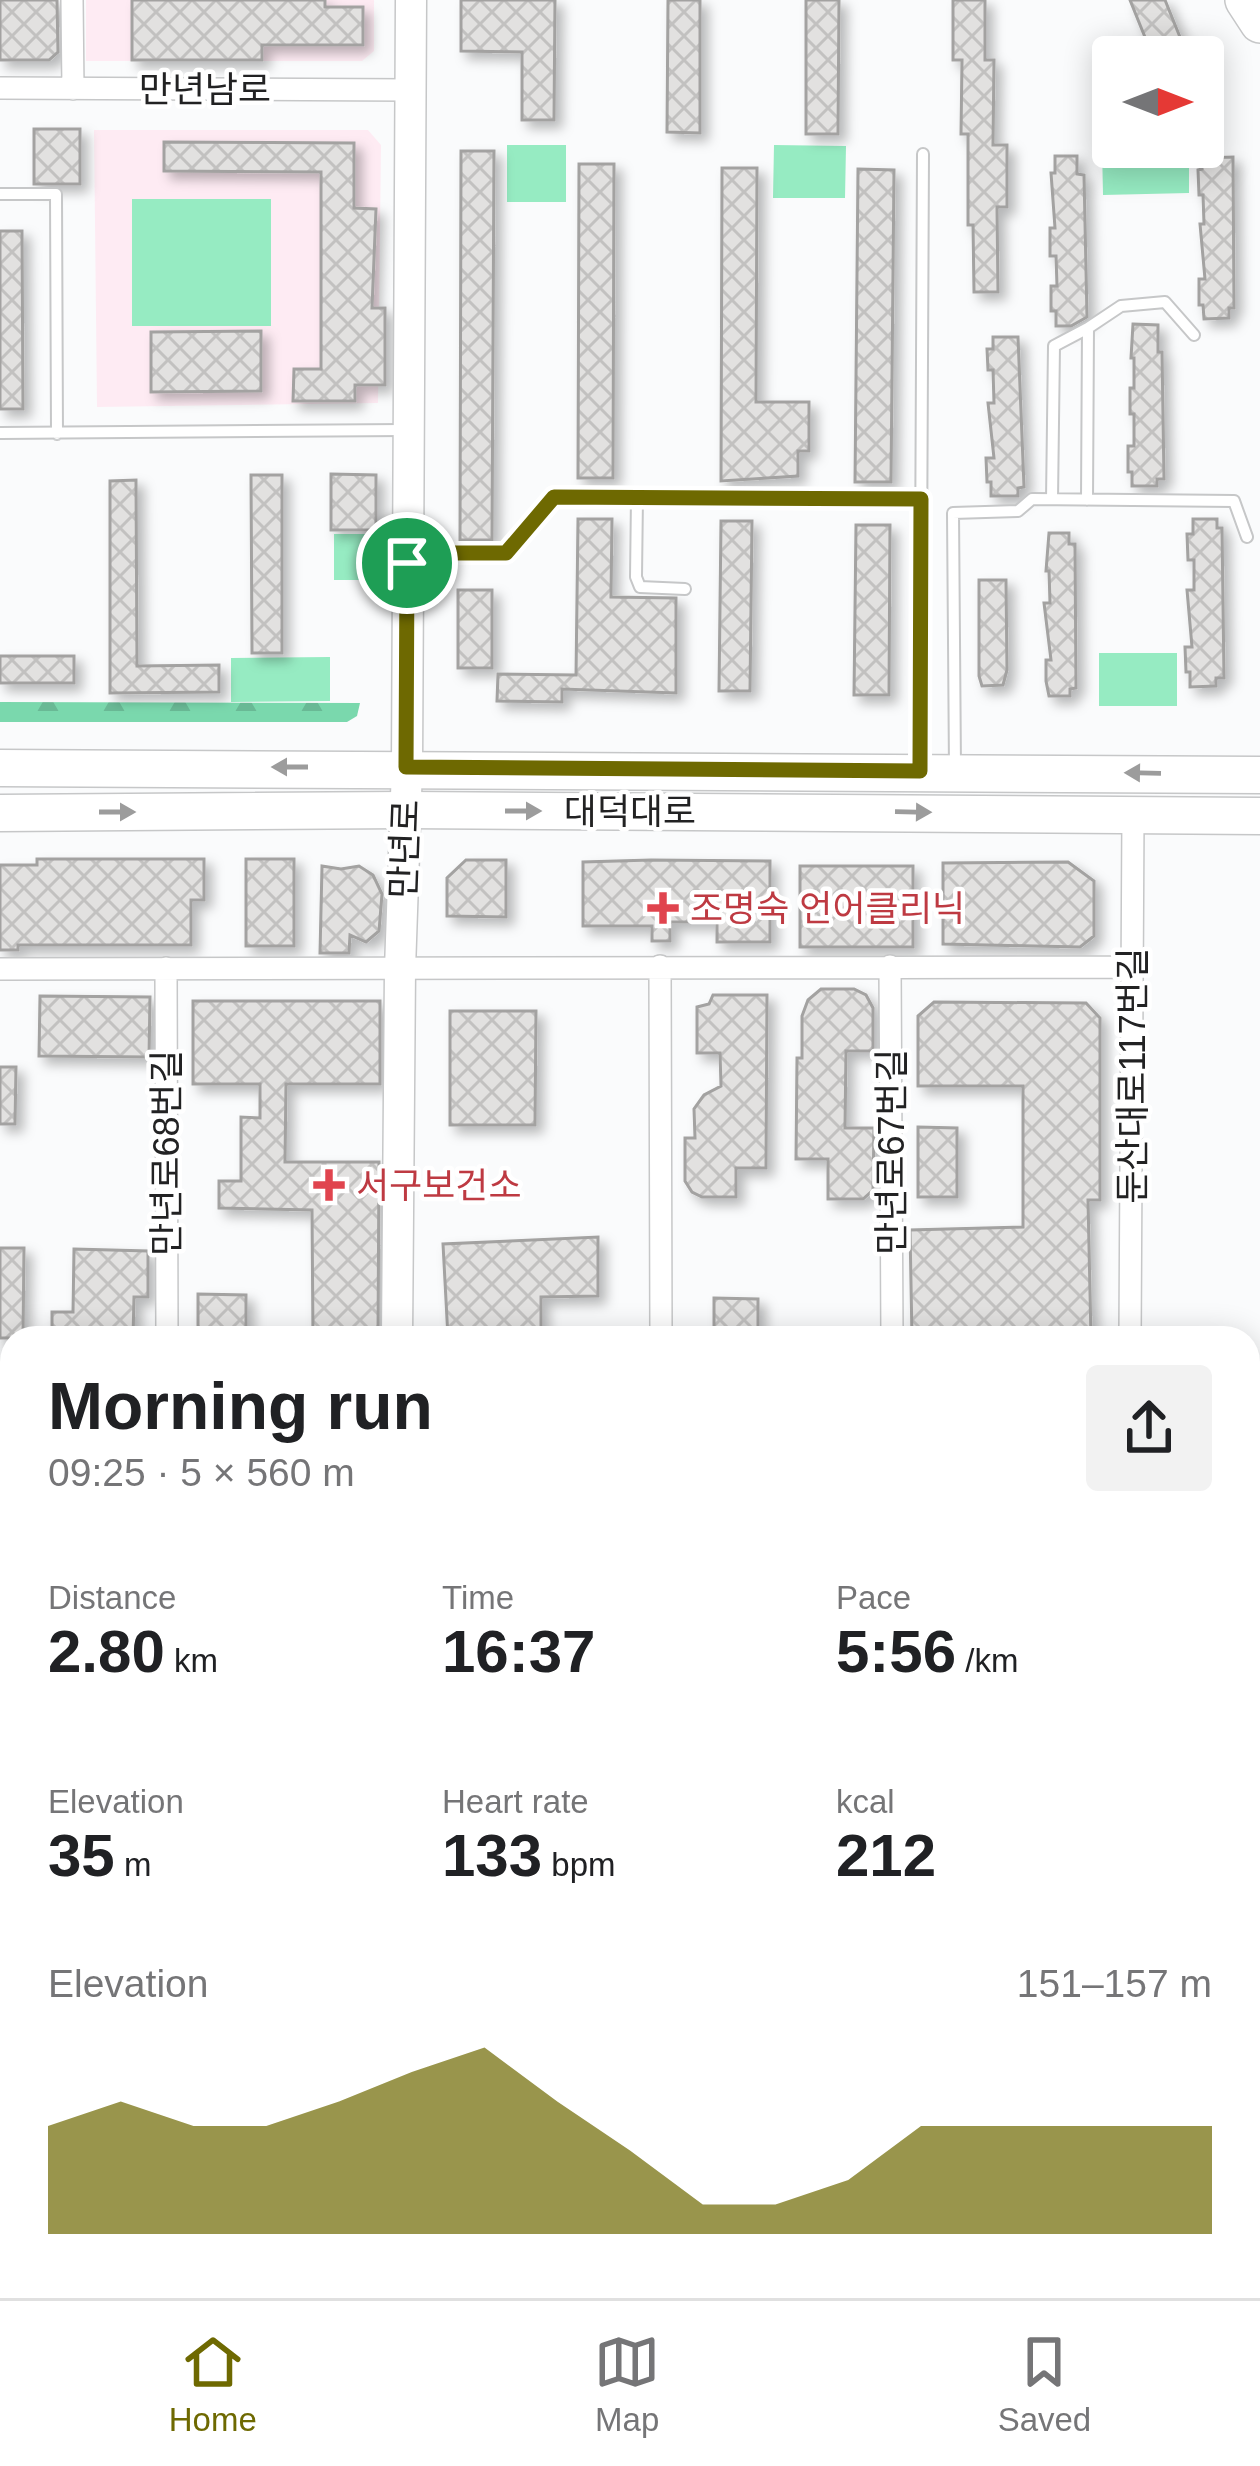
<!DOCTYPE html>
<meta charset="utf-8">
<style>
body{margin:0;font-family:Arial,"Noto Sans KR",sans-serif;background:#f2f2f2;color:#202124;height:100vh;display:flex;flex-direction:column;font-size:45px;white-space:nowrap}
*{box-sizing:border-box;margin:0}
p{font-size:39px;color:#757577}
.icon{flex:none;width:66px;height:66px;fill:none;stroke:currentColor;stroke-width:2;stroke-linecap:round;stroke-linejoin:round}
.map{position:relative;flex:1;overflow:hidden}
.sheet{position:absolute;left:0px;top:1326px;width:1260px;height:972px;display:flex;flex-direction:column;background:#fff;border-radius:36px 36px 0 0;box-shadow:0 6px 30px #0003}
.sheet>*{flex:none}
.needle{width:78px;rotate:90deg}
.fabs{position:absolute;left:1092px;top:36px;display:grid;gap:24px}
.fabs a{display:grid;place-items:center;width:132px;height:132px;border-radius:12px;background:#fff;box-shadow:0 6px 30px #0003;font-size:60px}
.pin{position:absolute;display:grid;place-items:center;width:102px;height:102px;color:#fff;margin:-51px;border:6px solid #fff;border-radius:50%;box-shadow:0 3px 12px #0007}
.round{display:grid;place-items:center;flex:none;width:126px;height:126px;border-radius:12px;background:#f2f2f2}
.head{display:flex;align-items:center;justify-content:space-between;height:204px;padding:0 48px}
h1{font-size:66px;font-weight:700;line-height:90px}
.stats{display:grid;grid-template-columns:repeat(3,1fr);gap:18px;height:204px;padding:12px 48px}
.stats div{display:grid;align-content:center}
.stats b{font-size:60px;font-weight:700}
.stats small{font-size:33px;font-weight:400}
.stats p{font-size:33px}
.chart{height:336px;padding:24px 48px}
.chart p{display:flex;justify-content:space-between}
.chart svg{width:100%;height:216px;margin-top:12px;fill:#6e6901;opacity:.7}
.dock{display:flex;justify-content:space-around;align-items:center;height:168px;border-top:3px solid #e0e0e0;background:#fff;font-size:33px;color:#757577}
.dock a{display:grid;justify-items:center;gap:6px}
.dock .active{color:#6e6901}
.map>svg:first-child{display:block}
</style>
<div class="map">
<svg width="1260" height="2298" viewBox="0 0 1260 2298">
<defs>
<pattern id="forest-firs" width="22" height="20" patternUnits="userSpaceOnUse" patternTransform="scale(3)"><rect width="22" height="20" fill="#7ad8ad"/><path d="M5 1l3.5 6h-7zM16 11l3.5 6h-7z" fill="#69b995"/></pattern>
<pattern id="garden-furrows" width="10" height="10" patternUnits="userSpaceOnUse" patternTransform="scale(3)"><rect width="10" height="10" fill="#96ebc2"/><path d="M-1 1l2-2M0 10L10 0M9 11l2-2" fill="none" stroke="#81c9a6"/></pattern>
<pattern id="building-cross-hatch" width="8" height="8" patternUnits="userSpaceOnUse" patternTransform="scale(3)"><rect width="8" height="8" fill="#e2e1e0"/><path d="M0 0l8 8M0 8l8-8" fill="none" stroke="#c2c1c0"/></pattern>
<filter id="shadow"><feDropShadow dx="7" dy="7" stdDeviation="6" flood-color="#0004"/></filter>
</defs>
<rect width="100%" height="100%" fill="#fafbfc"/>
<path fill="#feebf3" d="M86 0H374V51L362 61H86Z
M94 130H368L381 145 378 403 97 407Z"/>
<path fill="url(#forest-firs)" d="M0 702 360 703 357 716 347 722H0Z"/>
<path fill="#96ebc2" d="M507 145H566V202H507Z
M774 145 846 146 845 198H773Z
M1102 146 1189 147V193L1103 195Z
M132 199H271V326H132Z
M334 534H373V580H334Z
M1099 653H1177V706H1099Z
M330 657V701L231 702V658Z"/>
<path fill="url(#garden-furrows)" d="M1248 1582H1260V2298H416V2286H1248Z"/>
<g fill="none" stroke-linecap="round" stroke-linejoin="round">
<path stroke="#94d3fe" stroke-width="6" d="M1248 1870 1251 1879
M1258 2255 1260 2251
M1110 2286 1119 2298
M1222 2298 1230 2289"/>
</g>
<path fill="url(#building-cross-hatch)" stroke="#a3a2a1" stroke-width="3" filter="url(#shadow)" d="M0 0H57L58 52 49 60H0Z
M132 0H325V7H363V45H262V60H132Z
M461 0H555L554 120H522V52L461 51Z
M668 0H700V133L667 132Z
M806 0H839L838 134H806Z
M953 0H985V60H994L993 145H1007V207H997L998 292H974L973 225H968V134H961L962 60H953Z
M1130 0H1165L1188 57H1153Z
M34 129H80V184H34Z
M164 142 354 143V208L376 209 372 308H385V385H355V401H293L294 369H321V172L164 171Z
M461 151H494L492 540H460Z
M1055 156H1077V174L1084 175 1087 317 1071 326H1056V311H1051V286H1057L1056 256H1050V228H1055L1051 173H1055Z
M1233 157 1234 308H1229V318L1204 319 1203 305H1199V279H1205L1200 224H1204L1203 195H1199L1198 170 1202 169V158Z
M579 164H614L613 478H578Z
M722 168H757L756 402H809V451H798V476L721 481Z
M858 169 894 170 891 482H855Z
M0 231H22L23 409H0Z
M1133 324 1158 325V352H1162L1164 479H1157V486H1132V472H1128V446H1134V414H1130V388H1134V358H1131Z
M261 331V391L151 392V332Z
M993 337H1018L1024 487 1018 488V496H991V482H987L986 458H994L988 403H994L993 370H988L987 349H993Z
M331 474 376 475V530H331Z
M251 475H282V653H252Z
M136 480 137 666 219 665V692L110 693V481Z
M578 519H612L611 597 676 598V693L562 689V702L497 701 498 674 576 675Z
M1193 519H1217V528H1222L1224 678H1216V686L1190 687V672H1186L1185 647H1192L1187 590H1194V560H1188L1187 534H1193Z
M721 521H752L750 691H719Z
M856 525H890L889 695H854Z
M1049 533H1069V544H1075L1076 688 1070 689V696H1049L1046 681V660H1051L1044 603H1050L1049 571H1046Z
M979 580H1006L1007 670 1003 685 982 686 979 676Z
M458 590H492V668H458Z
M0 656H74V683H0Z
M37 859H204V900H191V945H18V950H0V865H37Z
M246 859H294V946H246Z
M466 860H506V917L447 916V878Z
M651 860 770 861V942H717V922H670V941H652V926H583V862Z
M1068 862 1094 881V936L1080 947 943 944V863Z
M322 866 341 869 359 866 373 875 382 894 379 931 366 942 350 935 349 953H320Z
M800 866H913V947H800Z
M821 989H854L866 995 873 1008V1051H846L845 1128H874L873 1190 863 1199H828V1159H796L797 1058H802V1016L808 1000Z
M713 995H767L766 1168H736V1197H702L692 1192 685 1181V1138H695L694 1109 704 1095 721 1086 720 1053H697V1007L709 1004Z
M40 996 150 997 149 1057 39 1056Z
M193 1001H380V1084H286L285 1162H379L378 1338H313L312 1210 219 1208V1181H241V1117L260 1118V1084H193Z
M934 1002 1086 1003 1100 1018V1200H1088L1091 1338H912L910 1230 1023 1227V1086H918V1016Z
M450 1011H536L535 1125H450Z
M0 1067H16L15 1124H0Z
M918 1127 957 1128V1197H918Z
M598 1237V1296L541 1297V1338H448L443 1244Z
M0 1248H24L23 1338H0Z
M74 1249 148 1251V1297H134L133 1338H52V1312H73Z
M198 1294 246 1295V1338H198Z
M714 1298 758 1299V1338H714Z"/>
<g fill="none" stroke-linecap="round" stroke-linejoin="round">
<g stroke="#c6c7c8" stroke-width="14">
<path id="lane" d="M0 194H56L57 434
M1088 328 1121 306 1165 302 1194 335
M0 433 405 430
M637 497 636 577 640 587 685 589
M1052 499 1054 346 1088 328 1087 500
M411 563 455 553 506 552 554 497 921 499
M955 768 953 513 1018 511 1032 499 1234 501 1247 537
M920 769 923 154
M0 1595H12
M381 2286V2298"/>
</g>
<g stroke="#c6c7c8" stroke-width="24">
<path id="street" d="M72 0 73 89
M0 88 410 90
M660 966 661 1338
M890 966 892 1338
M166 968 167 1338
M0 969 1132 967
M1130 1338 1133 815
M0 1449H12
M1248 1550H1260"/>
</g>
<g stroke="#c6c7c8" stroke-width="33">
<path id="secondary" d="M397 1338 400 969 407 767 411 0"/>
</g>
<g stroke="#c6c7c8" stroke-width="39">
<path id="primary" d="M0 768 1260 775
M0 813 406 810 1260 816"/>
</g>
<g stroke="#c6c7c8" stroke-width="42">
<path id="highway" d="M1245 0 1260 23"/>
</g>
<use href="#lane" stroke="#fff" stroke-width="10"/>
<use href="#street" stroke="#fff" stroke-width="21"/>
<use href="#secondary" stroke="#fff" stroke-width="30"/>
<use href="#primary" stroke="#fff" stroke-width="36"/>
<use href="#highway" stroke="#fff" stroke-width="39"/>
</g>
<defs><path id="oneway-solid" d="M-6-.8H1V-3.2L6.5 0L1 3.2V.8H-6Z" transform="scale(3)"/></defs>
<g fill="#9c9c9c">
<use href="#oneway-solid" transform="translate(290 767) rotate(180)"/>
<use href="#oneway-solid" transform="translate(1143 773) rotate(-179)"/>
<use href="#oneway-solid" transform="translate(523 811)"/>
<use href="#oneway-solid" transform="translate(117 812)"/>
<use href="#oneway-solid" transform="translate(913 812) rotate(1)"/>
</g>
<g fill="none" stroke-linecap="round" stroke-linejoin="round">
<g stroke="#fff" stroke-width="24">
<path id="route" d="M554 497 921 499 920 771 406 767 407 563 455 553H506Z"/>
</g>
<use href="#route" stroke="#6e6901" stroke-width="15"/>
</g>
<g fill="#e0444e" stroke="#fff" stroke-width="4.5">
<path d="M657 890h12v12h12v12h-12v12h-12v-12h-12v-12h12z"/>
<path d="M323 1167h12v12h12v12h-12v12h-12v-12h-12v-12h12z"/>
</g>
<g text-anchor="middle" stroke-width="9" stroke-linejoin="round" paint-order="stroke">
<g font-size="36" fill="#222223" stroke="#fff">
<text x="205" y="102">만년남로</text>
<text x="630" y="824">대덕대로</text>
<text transform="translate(404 849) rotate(-88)" y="13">만년로</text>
<text transform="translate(1132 1076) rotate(-90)" y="13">둔산대로117번길</text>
<text transform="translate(891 1152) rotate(-90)" y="13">만년로67번길</text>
<text transform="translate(166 1153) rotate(-90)" y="13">만년로68번길</text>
</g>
<g font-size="36" fill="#be3a42" stroke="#fff" text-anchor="start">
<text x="690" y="921">조명숙 언어클리닉</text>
<text x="356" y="1198">서구보건소</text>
</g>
</g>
</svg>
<div class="fabs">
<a><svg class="needle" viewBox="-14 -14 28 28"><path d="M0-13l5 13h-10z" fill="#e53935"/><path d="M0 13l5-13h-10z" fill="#757577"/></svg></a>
</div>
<div class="pin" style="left:407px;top:563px;background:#1e9e55"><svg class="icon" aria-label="arrive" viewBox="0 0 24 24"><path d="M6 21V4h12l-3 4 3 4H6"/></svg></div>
<section class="sheet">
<div class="head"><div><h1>Morning run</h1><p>09:25 · 5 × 560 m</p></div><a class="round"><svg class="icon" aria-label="share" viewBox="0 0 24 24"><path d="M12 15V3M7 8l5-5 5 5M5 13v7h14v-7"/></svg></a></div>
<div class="stats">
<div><p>Distance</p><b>2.80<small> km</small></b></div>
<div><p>Time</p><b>16:37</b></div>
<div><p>Pace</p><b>5:56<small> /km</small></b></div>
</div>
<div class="stats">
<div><p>Elevation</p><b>35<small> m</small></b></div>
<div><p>Heart rate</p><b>133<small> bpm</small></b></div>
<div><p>kcal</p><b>212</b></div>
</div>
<div class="chart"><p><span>Elevation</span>151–157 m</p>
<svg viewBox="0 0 160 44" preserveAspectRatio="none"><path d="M0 44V22L10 17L20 22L30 22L40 17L50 11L60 6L70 17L80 27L90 38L100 38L110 33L120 22L130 22L140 22L150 22L160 22V44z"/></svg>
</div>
</section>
</div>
<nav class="dock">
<a class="active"><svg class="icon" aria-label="home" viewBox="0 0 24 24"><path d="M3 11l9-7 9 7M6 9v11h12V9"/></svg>Home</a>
<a><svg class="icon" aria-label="map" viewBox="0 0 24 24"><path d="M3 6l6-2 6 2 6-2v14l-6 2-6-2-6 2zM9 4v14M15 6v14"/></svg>Map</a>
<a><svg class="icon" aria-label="saved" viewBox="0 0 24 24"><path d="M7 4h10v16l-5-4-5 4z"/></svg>Saved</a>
</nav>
